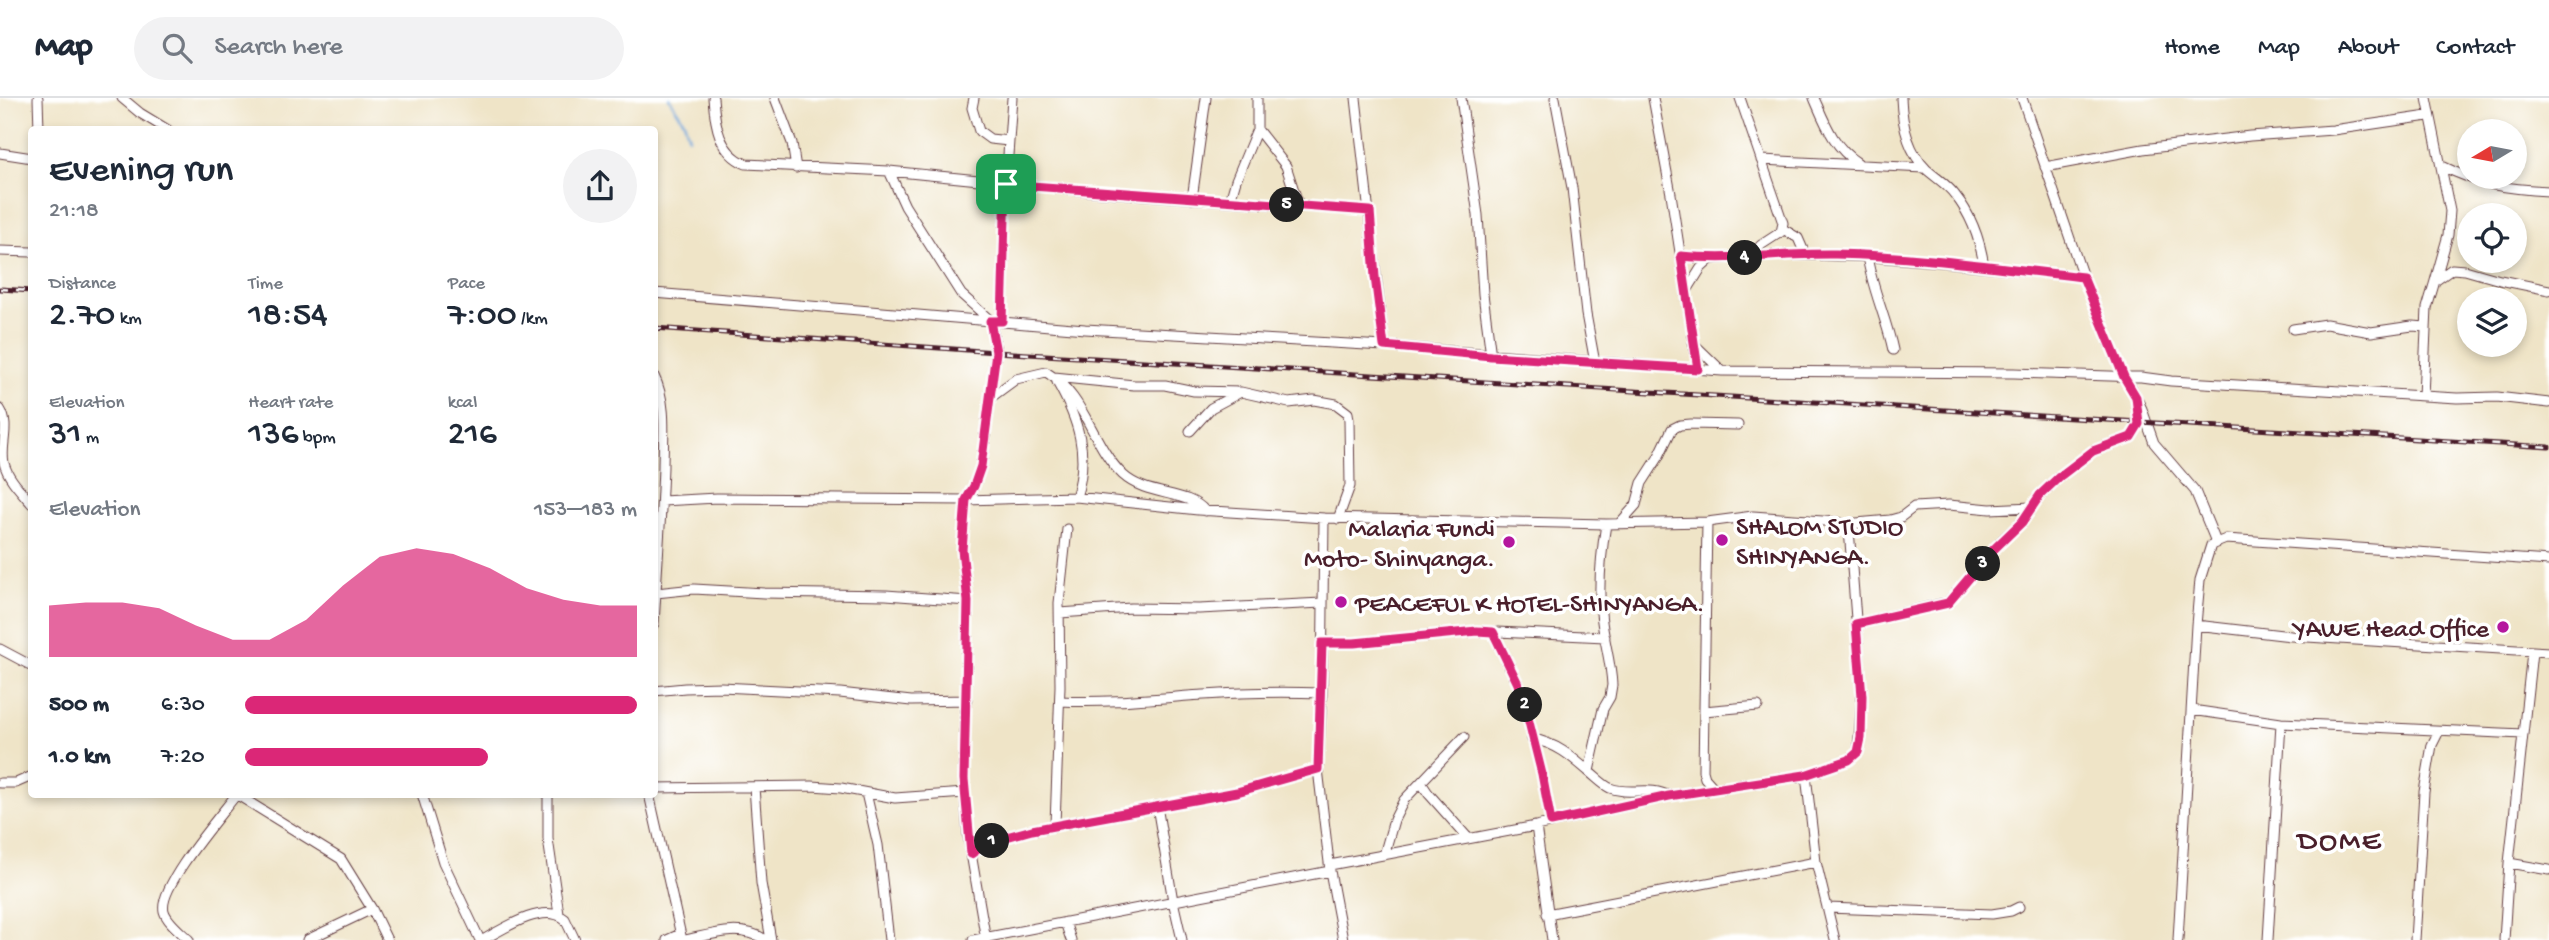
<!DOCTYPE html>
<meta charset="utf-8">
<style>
body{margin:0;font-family:"Gochi Hand",sans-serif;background:#f2f2f3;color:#1f2937;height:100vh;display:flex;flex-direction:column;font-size:26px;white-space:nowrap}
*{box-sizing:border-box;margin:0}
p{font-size:23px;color:#747a83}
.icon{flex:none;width:38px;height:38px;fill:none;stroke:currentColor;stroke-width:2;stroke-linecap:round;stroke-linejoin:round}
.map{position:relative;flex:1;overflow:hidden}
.drawer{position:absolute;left:28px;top:28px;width:630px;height:672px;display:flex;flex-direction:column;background:#fff;border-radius:7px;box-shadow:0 4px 10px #0003}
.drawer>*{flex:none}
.needle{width:46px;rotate:260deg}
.controls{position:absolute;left:2457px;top:21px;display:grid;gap:14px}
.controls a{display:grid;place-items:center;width:70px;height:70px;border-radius:50%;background:#fff;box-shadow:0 4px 10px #0003;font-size:35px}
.pin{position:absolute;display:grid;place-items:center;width:60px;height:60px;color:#fff;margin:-30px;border-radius:14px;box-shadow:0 4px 10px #0006}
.km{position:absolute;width:35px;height:35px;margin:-18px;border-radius:50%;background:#222;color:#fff;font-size:19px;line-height:35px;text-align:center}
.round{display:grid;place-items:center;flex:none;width:74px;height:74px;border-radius:37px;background:#f2f2f3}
.head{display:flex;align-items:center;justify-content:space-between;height:119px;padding:0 21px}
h1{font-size:38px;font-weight:600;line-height:52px}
.stats{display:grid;grid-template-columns:repeat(3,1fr);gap:10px;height:119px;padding:7px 21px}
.stats div{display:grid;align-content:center}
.stats b{font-size:35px;font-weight:600}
.stats small{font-size:19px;font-weight:400}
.stats p{font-size:19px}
.chart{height:196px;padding:14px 21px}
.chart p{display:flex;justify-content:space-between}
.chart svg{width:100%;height:126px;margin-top:7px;fill:#db2777;opacity:.7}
ul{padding:0 21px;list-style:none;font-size:23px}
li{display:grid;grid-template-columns:112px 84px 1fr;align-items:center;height:52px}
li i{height:18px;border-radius:9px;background:#db2777}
header{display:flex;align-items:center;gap:42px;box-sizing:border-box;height:98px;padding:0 35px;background:#fff;border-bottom:2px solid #e0e1e3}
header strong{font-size:33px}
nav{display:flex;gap:38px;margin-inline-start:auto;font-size:24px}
.search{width:490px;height:63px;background:#f2f2f3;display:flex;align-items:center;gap:18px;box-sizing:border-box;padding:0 24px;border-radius:38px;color:#747a83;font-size:26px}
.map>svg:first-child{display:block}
</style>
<header>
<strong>Map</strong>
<div class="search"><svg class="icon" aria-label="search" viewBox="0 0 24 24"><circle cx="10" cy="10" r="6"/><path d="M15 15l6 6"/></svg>Search here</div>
<nav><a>Home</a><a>Map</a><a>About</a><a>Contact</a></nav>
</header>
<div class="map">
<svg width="2549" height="842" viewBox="0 0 2549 842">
<rect width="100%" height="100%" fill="#fff"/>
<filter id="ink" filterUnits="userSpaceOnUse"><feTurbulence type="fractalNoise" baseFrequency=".0143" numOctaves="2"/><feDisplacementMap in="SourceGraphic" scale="14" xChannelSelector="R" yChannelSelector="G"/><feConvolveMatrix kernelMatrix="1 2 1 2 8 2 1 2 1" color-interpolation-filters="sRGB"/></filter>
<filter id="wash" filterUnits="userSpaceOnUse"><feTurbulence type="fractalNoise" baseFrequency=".00686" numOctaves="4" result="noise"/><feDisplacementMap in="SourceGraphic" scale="28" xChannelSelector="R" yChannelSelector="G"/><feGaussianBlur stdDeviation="1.57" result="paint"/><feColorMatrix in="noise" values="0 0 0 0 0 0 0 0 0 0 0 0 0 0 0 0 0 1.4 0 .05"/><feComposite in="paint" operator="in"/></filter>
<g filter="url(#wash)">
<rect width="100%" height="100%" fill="#efe4c7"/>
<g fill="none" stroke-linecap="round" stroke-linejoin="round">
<path stroke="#6ba4db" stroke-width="2.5" d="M669 0 684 23 689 40"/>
</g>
</g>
<g filter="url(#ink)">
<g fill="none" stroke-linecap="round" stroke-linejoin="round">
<g stroke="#633d42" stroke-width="11">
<path id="minor" d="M38 0 39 32
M122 0 140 15 168 32
M713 0C715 27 719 55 746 66L889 73 1088 93 1370 113
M775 0 792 45 796 70
M974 0 972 10 979 33 990 41 1009 43
M1257 0V31L1286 68 1299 108
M1356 0 1384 248
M1461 0 1478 117 1483 196 1491 258
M1555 0 1572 90 1586 216 1595 265
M1653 0 1671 96 1698 271
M1740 0 1783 125 1781 134 1761 147 1750 160
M1814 0C1825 25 1834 50 1858 65
M1901 0C1902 25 1908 53 1926 71 1936 80 1947 86 1955 97 1972 118 1980 141 1984 168
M2022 0 2083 179 2124 279 2131 289 2142 311 2154 345 2195 393 2216 444
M2427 0 2450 113 2448 137 2435 183
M0 55 32 60
M1761 62 1925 70
M2442 68C2481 87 2506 91 2549 93
M2045 69 2143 51 2250 38 2333 32 2428 18
M889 73 905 108 961 196 991 223 996 254 981 368 974 388 966 402 962 452 968 503 964 682 968 738 986 842
M1192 101 1206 0
M1230 103 1236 82 1257 31
M1783 131 1798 140 1805 156
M0 153 32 154
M1681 158 1711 161
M1867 158C1872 191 1886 219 1893 252
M1686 194 1701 170 1711 161C1836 150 1959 165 2083 179
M654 195 1085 231 1384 248 1722 273 2014 275 2141 279 2171 283 2457 300 2497 299 2549 305
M1002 224 1006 86 1012 0
M2293 231 2326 226 2371 234 2412 228 2426 229
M1693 245 1721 272
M654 278C668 306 663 340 663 369 661 422 657 474 654 526
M1054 279 1134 287H1165L1194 293 1241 294 1289 305 1314 302 1336 306 1348 315 1349 322 1350 388 1338 421
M1057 284C1078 321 1090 356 1076 399
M2423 298 2427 210 2435 183 2452 171 2465 172 2500 182 2549 192
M990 300 1016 281 1046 274C1086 298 1091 346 1123 377 1147 399 1188 392 1205 413
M0 311C11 328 0 347 4 365 8 381 22 394 32 406
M1190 333 1211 310 1239 295
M662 403 717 400 966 402 1076 399 1198 412 1324 420 1606 426 1707 424 1753 418 1837 424 1845 426 1849 431 1862 598 1858 654 1849 662 1806 677 1669 698 1536 728 1330 767
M1324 420 1322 595 1318 671 1330 773 1343 842
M1707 424 1703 673 1705 680 1714 690
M1619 426 1636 407 1642 385 1658 360 1672 331 1680 327 1691 326 1738 327
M1845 426 1890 422 1901 419 1914 409 1949 407 1990 411 2032 409
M656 495 694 491 764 495 886 497 968 503
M1060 515 1131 510 1199 511 1322 505
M1856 526 1948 504 2003 441 2022 424 2040 397 2059 379 2093 353 2131 339 2139 326 2137 308
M2196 527 2291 538 2549 554
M1493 534 1521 592 1542 676 1551 725
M1322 545H1354L1477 533 1605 539
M0 551 32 568
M654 593 685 590 721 589 840 595 911 603 967 602
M1060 603C1120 606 1180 597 1241 595 1268 594 1295 594 1322 595
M2192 612 2281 625 2523 636
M1704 613 1758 608
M1532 641C1556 645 1571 658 1588 673 1596 679 1602 686 1610 690 1630 698 1650 687 1669 698
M1589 673 1603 611 1610 599 1612 587C1611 563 1603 540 1601 515 1598 485 1601 456 1606 426
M1806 677 1816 764 1835 842
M0 685H16L32 678
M1422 686 1428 695 1468 740
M754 689 761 785 771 842
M654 690 812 688 841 690 895 700 965 695
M866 695 878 747 889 842
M236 696 341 761 372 811 387 842
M422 696 443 764 480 842
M548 696V741L559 816
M649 696 682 842
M1157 708 1173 803 1182 842
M1055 727 1060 588 1059 505 1067 431
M1536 728 1552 842
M971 756 987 744 1032 732 1237 694 1318 671
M1384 757 1394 722 1404 702 1464 639
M2509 765 2549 772
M1827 810 1992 816 2011 813 2019 809
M1547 816 1816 764
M1065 824 1071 842
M189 842C181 834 167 824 164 813 158 789 220 718 236 697
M307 842 372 811
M483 842C504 830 544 804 565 821L575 842
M667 842 680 836
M686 842C713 836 740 826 766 842
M973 842 1330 773
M2178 842 2196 527 2200 482 2211 447 2226 441 2549 463
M2268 842 2281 625
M2415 842 2424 694 2432 647 2439 633
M2504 842 2509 765 2532 554"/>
</g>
<use href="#minor" stroke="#fff" stroke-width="9"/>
<g stroke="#4a1f2b" stroke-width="5">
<path id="rail" d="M0 191 32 193
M654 230 996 254 2549 349"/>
</g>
<use href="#rail" stroke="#fff" stroke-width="2.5" stroke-dasharray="8" stroke-linecap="butt"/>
</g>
</g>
<g fill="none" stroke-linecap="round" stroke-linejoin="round" filter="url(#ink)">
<g stroke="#fff" stroke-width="14">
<path id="route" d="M1006 86 1370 113 1375 179 1384 248 1491 258 1698 271 1681 158C1733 163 1784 155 1836 156 1919 158 2001 170 2083 179L2124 279 2136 299 2139 326 2131 339 2093 353 2059 379 2040 397 2022 424 1991 454 1948 505 1856 526 1862 598 1861 640 1858 654 1849 662 1805 677 1669 698 1551 724 1542 676 1521 592 1493 534 1477 533 1354 545H1322L1318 671 1237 694 1032 732 988 744 971 756 964 681 968 503 962 452 966 402 974 388 981 368 996 254 990 223H1002Z"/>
</g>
<use href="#route" stroke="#db2777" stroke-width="9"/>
</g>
<g fill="#b5179e" stroke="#fff" stroke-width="2.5">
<circle cx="1722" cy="442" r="7"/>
<circle cx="1509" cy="444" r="7"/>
<circle cx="1341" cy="504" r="7"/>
<circle cx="2503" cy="529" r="7"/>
</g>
<g text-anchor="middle" stroke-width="7" stroke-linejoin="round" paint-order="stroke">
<g font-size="26" fill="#4a1f2b" stroke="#fff" text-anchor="start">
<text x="1736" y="436">SHALOM STUDIO<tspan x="1736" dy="30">SHINYANGA.</tspan></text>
<text x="1495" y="438" text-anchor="end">Malaria Fundi<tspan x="1495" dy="30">Moto- Shinyanga.</tspan></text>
<text x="1355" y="513">PEACEFUL K HOTEL-SHINYANGA.</text>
<text x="2489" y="538" text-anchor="end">YAWE Head Office</text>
</g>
<g font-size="30" letter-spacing="2" fill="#4a1f2b" stroke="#fff">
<text x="2340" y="751">DOME</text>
</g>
</g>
</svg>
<div class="controls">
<a><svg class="needle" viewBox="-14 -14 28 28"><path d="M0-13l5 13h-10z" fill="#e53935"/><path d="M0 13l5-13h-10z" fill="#747a83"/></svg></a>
<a><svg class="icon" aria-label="locate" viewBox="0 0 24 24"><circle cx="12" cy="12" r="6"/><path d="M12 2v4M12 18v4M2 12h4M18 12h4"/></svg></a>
<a><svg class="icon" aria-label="layers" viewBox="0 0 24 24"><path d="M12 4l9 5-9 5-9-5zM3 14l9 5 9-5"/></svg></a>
</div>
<div class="pin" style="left:1006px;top:86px;background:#1e9e55"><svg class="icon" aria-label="arrive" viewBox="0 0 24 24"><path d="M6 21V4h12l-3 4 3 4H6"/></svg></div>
<b class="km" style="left:992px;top:743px">1</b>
<b class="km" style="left:1525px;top:607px">2</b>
<b class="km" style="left:1983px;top:466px">3</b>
<b class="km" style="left:1745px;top:160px">4</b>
<b class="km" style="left:1287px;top:107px">5</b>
<section class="drawer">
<div class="head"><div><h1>Evening run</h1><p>21:18</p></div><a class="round"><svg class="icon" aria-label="share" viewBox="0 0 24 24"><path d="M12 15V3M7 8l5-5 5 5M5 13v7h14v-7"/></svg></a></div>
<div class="stats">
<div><p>Distance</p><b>2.70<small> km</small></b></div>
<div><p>Time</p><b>18:54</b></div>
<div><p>Pace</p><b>7:00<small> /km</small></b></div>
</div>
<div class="stats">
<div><p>Elevation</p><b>31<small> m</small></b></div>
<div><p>Heart rate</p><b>136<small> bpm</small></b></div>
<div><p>kcal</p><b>216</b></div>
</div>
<div class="chart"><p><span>Elevation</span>153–183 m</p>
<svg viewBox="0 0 160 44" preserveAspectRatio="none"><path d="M0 44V26L10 25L20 25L30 27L40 33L50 38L60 38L70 31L80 19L90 9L100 6L110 8L120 13L130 20L140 24L150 26L160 26V44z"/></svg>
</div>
<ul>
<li><b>500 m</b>6:30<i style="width:100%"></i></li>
<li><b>1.0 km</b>7:20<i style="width:62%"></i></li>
</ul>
</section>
</div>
